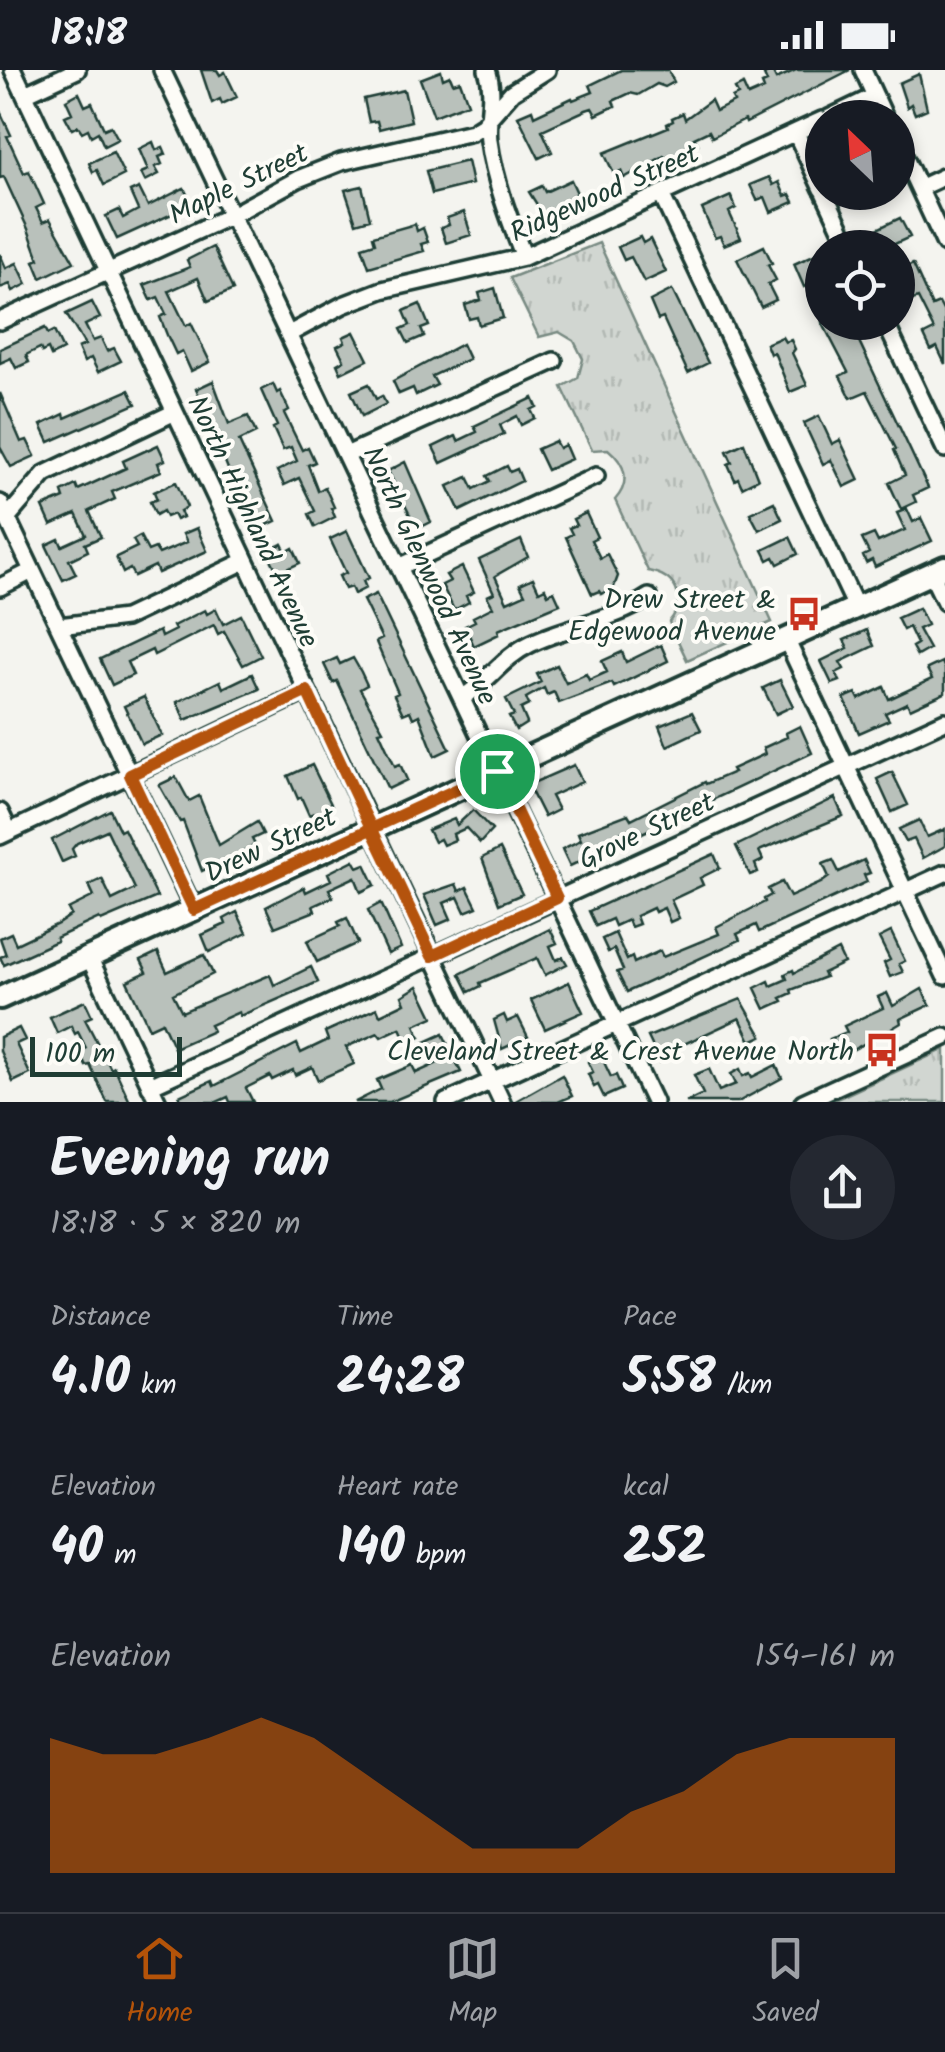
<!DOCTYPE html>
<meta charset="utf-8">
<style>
body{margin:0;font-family:Kalam,sans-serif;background:#242831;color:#f1f3f6;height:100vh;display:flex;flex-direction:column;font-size:38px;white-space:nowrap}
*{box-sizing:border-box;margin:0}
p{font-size:32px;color:#9ea1a6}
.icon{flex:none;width:55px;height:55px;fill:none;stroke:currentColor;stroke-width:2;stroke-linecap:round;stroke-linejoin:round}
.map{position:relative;height:1032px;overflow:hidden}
.panel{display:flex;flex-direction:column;background:#171b24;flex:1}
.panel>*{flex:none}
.needle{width:65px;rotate:335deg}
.fabs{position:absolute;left:805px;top:30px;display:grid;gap:20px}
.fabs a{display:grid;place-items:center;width:110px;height:110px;border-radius:50%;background:#171b24;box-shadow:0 5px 15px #0003;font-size:50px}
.scale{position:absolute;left:30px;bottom:25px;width:152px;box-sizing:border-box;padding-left:10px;border:5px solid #1f3d34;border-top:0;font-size:28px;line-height:35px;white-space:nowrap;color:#1f3d34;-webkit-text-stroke:8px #fdfcf7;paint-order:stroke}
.pin{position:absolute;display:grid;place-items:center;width:85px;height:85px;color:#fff;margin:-42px;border:5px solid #fff;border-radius:50%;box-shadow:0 2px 10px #0007}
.round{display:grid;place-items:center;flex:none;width:105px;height:105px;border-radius:52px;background:#242831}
.summary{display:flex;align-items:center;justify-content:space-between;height:170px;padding:0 50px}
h1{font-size:55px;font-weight:600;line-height:75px}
.figures{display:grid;grid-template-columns:repeat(3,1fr);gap:15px;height:170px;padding:10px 50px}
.figures div{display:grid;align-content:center}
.figures b{font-size:50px;font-weight:600}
.figures small{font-size:28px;font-weight:400}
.figures p{font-size:28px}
.chart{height:280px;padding:20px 50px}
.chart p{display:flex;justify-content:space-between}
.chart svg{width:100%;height:180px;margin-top:10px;fill:#b45309;opacity:.7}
.status{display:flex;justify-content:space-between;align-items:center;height:70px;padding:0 50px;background:#171b24;direction:ltr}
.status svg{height:28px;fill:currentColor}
.tab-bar{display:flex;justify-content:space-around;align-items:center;height:140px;border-top:2px solid #363941;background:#171b24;font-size:28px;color:#9ea1a6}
.tab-bar a{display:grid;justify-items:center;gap:5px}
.tab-bar .selected{color:#b45309}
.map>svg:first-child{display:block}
</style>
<div class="status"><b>18:18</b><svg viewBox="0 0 49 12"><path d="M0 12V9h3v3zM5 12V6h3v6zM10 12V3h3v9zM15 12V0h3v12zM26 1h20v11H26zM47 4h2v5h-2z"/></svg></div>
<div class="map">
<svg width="945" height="1032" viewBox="0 0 945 1032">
<defs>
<pattern id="park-tufts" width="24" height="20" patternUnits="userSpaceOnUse" patternTransform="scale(2.5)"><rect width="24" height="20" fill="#d1d6d1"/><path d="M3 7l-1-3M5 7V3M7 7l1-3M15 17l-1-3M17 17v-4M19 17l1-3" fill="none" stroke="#b3b9b4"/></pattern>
</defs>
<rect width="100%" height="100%" fill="#f4f4ef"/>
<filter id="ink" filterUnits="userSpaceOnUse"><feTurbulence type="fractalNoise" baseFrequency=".01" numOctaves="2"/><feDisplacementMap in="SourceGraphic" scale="20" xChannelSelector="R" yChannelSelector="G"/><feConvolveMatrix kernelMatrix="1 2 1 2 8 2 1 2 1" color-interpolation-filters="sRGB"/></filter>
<g filter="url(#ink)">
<path fill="url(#park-tufts)" stroke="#788a82" stroke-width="2.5" d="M599 173 772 552 687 590 669 552C688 529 676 506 648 501L615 430C631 412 626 394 608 379L592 380 562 317 578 308 583 289 574 271 559 262 539 267 510 208Z
M945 979V1032H830Z"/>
<path fill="#b9c1bb" stroke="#1f3d34" stroke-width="2.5" d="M201 0H217L220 5 225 2 237 27 222 34 220 29 212 33Z
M621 0H668L674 12 665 17 657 14 638 25 630 23 613 31 615 36 596 45 592 38 586 40 542 60 552 82 539 88 518 46 532 40 534 46 572 28 573 30 593 22 590 15Z
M796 0H850L746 53 745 50 712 67 709 61 694 68 698 74 666 89 664 86 624 108 621 101 614 104 604 83 668 57 667 54 673 51 672 48 683 43 685 49 711 30 716 41 734 32 732 28 738 25 735 19 743 15 748 26 764 19 762 14 767 12 764 5 772 1 776 9Z
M441 1 443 9 450 6 453 13 460 11 468 33 434 46 420 9Z
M919 4 927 39 915 44 911 34 907 37 899 13Z
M404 20 411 51 379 59 377 51 369 52 364 29Z
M79 23 85 36 92 33 104 59 111 56 118 69 104 76 98 62 91 66 88 59 82 62 78 56 72 59 65 46 72 43 66 30Z
M0 41 11 65 7 66 24 103 29 101 44 134 36 138 43 152 50 149 74 192 41 208 34 191 39 189 28 159 4 107 0 108Z
M153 72 156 80 163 77 166 84 159 87 162 94 155 97 159 104 145 111 141 103 148 100 139 79Z
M113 82 124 105 104 115 97 100 93 102 89 93Z
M467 91 472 114 432 124 426 101Z
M769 107 773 115 779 112 785 126 790 124 794 132 771 142 765 127 757 130 750 115Z
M571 110 577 123 571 126 577 138 558 147 541 141 529 122 542 116 545 122Z
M362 116 370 149 356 153 345 120Z
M139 118 148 136 184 118 192 135 117 169 106 146 119 140 123 148 138 140 130 122Z
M731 126 736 138 729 142 741 168 724 175 720 166 715 168 702 139Z
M464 142 471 165 446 173 441 158 449 155 447 148Z
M900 148 910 167 886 178 877 159Z
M415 154 417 161 423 158 428 172 421 174 424 181 369 197 362 177 375 173 373 166Z
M640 167 643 173 650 169 666 202 644 212 631 187 624 190 618 177Z
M764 176 772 193 768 195 776 210 768 214 776 230 761 237 737 189Z
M213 177 233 220 208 231 198 208 169 221 186 256 191 253 210 292 191 301 182 281 176 284 167 265 160 247 166 244 158 227 151 230 144 215 190 197 187 190Z
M818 183 822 193V208L804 217 794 194Z
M0 184 6 198 17 193 27 214 13 221 10 214 0 218Z
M913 194 932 236 939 233 945 244V294L937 277 931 280 924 265 934 260 918 228 910 231 898 201Z
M495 218 503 248 479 255 477 247 469 249 465 235 481 230 479 223Z
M672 220 708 293 688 303 663 248 658 250 650 231Z
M92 232 100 248 85 255 93 271 101 268 107 281 114 278 121 291 98 302 91 288 84 292 78 278 85 275 66 244Z
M420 234 429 256 421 259 424 266 408 273 401 259 410 255 404 241Z
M822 252H848L854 266 856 265 928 418 913 425 916 432 901 439 889 413 905 405 894 380 896 379 867 321 851 328 840 306 848 302Z
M45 258 48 264 54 261 63 280 51 286 48 279 42 282 40 278 26 285 29 292 16 298 11 288 0 293V279Z
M354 262 368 290 341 303 337 294 344 290 337 276 345 272 343 267Z
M782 267 785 272 791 270 795 279 792 283 807 315 790 322 774 282 770 284 766 274Z
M462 274 469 289 432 306 437 315 416 325 413 318 399 324 393 311Z
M213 311 229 354 248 346 256 363 239 371 276 451 263 457 260 451 254 454 232 409 196 319Z
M273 314 277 323 280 321 289 340 284 343 302 380 308 377 315 392 308 395 318 421 325 417 334 437 331 438 335 447 315 457 309 444 315 441 299 408 284 415 277 401 297 391 291 377 283 380 273 358 277 356 261 320Z
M369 314 376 329 382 326 386 334 362 346 351 322Z
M129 320 136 334 49 372 41 355 64 344 65 348Z
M0 323 21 372 27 370 35 386 11 397 0 377Z
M533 328 537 337 531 340 535 348 521 355 517 346 500 355 504 364 441 393 433 377 456 366 458 371 477 362 474 356Z
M819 346 832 374 840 370 859 410 844 417 831 390 823 394 804 353Z
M555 371 559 378 565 375 571 389 547 400 537 379Z
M744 373 758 409 742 417 738 408 735 410 728 394 732 392 727 381Z
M158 375 165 390 158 393 161 401 112 422 115 429 89 441 101 467 85 474 88 481 69 490 76 504 63 510 46 475 59 469 62 476 86 465 76 444 51 455 43 437 64 428 62 422 76 415 78 420 126 398 123 391Z
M405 392 431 452 417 459 388 401Z
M507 396 510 402 517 399 522 411 460 441 448 416 468 407 474 419 490 411 487 406Z
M176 412 187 437 180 441 183 447 176 450 173 444 166 447 163 441 156 445 150 432 157 429 154 422Z
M774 432 782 449 759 460 750 443Z
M907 439 913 452 921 448 932 471 875 497 872 490 866 493 863 486 869 483 862 469 874 464 878 472 905 460 897 443Z
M586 443 597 467 591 470 600 488 607 484 618 506 614 517 601 524 599 521 592 524 566 467 572 464 569 458 576 455 573 449Z
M197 458 207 481 158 503 155 496 134 506 130 499 123 503 116 487 137 477 133 470 140 466 148 481 155 478 159 484 187 472 183 464Z
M347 461 369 508 363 511 366 518 354 524 351 517 345 519 339 506 346 503 330 469Z
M790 467 798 484 778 494 774 487 768 490 763 480Z
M521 470 528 487 495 506 507 532 525 524 520 514 533 508 539 521 545 518 548 524 554 521 560 534 498 560 499 564 474 576 465 556 475 551 473 547 493 537 487 526 494 523 479 490Z
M282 474 286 482 293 478 300 493 278 503 267 481Z
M462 497 474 522 466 526 469 532 454 540 442 515 450 511 446 505Z
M376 524 450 679 435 686 419 645 413 648 410 641 403 644 394 625 398 623 376 572 382 569 363 530Z
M919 538 927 555 918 559 929 579 917 586 912 577 917 574 909 557 903 560 897 548Z
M216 539 223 554 241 545 261 586 243 595 224 561 218 564 214 555 154 585 152 580 127 592 133 605 112 615 100 589 159 561 161 567 175 560 173 556 205 540 207 544Z
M867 560 874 576 840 592 844 599 836 603 840 611 832 614 821 591 848 578 844 570Z
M661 575 668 591 614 617 612 613 559 633 554 622 547 625 544 618 526 628 529 635 521 639 527 653 516 660 509 647 514 645 506 629 541 612 537 604 557 595 566 613 586 604 589 610 607 602 602 591 622 582 626 592Z
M337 588 340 594 353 588 361 602 367 615 360 619 383 660 379 661 395 696 400 694 407 710 388 719 337 611 333 613 324 594Z
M942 592 945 599V623L910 639 907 633 885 643 889 650 859 663 844 628 856 623 859 629 884 617 889 629 932 609 927 599Z
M252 604 259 619 185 650 177 632 220 611 223 618Z
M780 610 793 636 776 644 763 618Z
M144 627 162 665 142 674 124 636Z
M692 642 701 660 667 676 659 656Z
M800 656 812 683 642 763 641 761 629 766 627 760 609 768 612 776 570 796 562 779 581 770 578 763 628 744 631 749 705 712 706 714 734 702 732 699 765 684 763 678 787 667 786 663Z
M312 695 332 736 325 739 328 747 318 752 314 743 309 745 301 727 298 729 288 706Z
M574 695 582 712 551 726 558 740 544 747 528 715Z
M892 702 908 735 892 742 877 709Z
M176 707 189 731 199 726 219 775 257 752 263 764 252 769 255 775 202 801 183 751 180 752 159 715Z
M835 728 843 746 759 781 763 790 755 794 758 802 750 805 736 776Z
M110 740 120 761 124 759 157 827 101 851 99 848 56 868 57 871 4 895 0 887 6 885 0 868 11 863 16 874 58 854 71 845 68 839 94 826 89 815 102 809 112 830 135 819 107 760 77 773 72 779 75 786 62 792 52 770Z
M473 740 492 760 480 773 466 758 453 764 455 770 443 775 440 769 434 772 428 760 454 749 457 755Z
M919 750 927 767 945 759V776L923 788 914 769 906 772 899 759Z
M500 779 522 824 499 834 482 788Z
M714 784 720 798 700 808 703 815 671 830 679 848 670 852 664 838 655 842 653 838 636 846 639 854 631 857 628 850 615 856 612 849 596 856 589 841Z
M354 790 358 797 365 794 375 815 361 822 355 807 329 819 333 827 313 836 315 841 275 857 266 837 304 817 306 822 331 810 328 803Z
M833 790 839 802 864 790 870 803 864 805 867 812 759 862 756 855 737 864 740 870 627 922 617 902 623 900 614 879 608 882 602 869 615 863 627 890 632 887 634 893 660 881 663 887 719 864 716 857 765 832 764 829 771 825 768 819 782 812 790 827 821 813 829 807 823 794Z
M456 814 459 821 467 817 477 837 465 842 458 827 444 833 451 849 437 855 424 825Z
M381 833 401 878 388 884 368 840Z
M237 842 247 863 209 882 202 865 226 854 224 849Z
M347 848 358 873 317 892 307 871 340 856 338 852Z
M550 859 557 873 550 876 556 890 563 887 567 894 545 905 537 888 480 913 481 916 469 922 460 904Z
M891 862 905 891 899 894 903 902 890 907 884 893 890 890 879 868Z
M838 880 844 893 823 903 825 907 791 920 792 923 781 928 783 931 765 939 755 918 769 911 771 916 787 909 785 904 793 900 794 903Z
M158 882 167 902 204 885 213 904 173 924 182 942 270 905 274 915 311 897 318 912 240 946 239 942 210 955 213 961 174 978 162 952 149 958 127 911 147 902 141 890Z
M569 912 583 942 545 959 531 930Z
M418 916 433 947 415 955 420 967 407 973 400 958 381 967 378 963 346 977 354 994 318 1010 312 997 295 1005 293 1000 272 1010 270 1006 246 1018 253 1032H230L228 1027 217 1032H182L179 1026 212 1011 214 1016 297 974 301 983 328 970 325 962 347 952 377 938 380 945 401 935 405 933 402 926Z
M922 919 930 935 900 949 901 953 886 962 839 987 830 969 847 962 844 956 883 938 878 927 887 923 893 936Z
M741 929 762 966 751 971 740 948 673 979 676 985 660 992 648 967Z
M85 931 92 946 85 949 111 999 114 997 130 1032H107L90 995 86 996 79 981 86 978 78 962 75 964 71 956 57 963 50 947Z
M504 945 507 952 518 947 528 967 502 979 494 950Z
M19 958 25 970 16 974 30 1004 13 1012 0 981V967Z
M443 964 461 1002 390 1032H355L381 1019 377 1010 412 995 416 1003 436 994 425 972Z
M601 986 611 1007 616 1005 622 1019 604 1027 598 1015 594 1017 588 1004 593 1002 588 992Z
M776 995 782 1008 738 1032H686L703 1024 694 1005 709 999 719 1021 736 1014 731 1004 740 999 743 1006 750 1003 752 1007Z
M562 1005 572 1026 558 1032H514Z"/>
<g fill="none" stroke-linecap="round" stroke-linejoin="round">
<g stroke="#1f3d34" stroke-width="22">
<path id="minor" d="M13 0 502 1032
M162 0 654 1032
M487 0C496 25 486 46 489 71 494 109 510 151 524 187
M863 0 885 48
M25 24 77 0
M829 48 875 26
M796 63 822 119
M898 73 945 174
M919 118 945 106
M824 122 850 178
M661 124 856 537
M0 251 232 145 298 109 341 92 472 62 483 55 512 22 547 0
M885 252 945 379
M289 264 343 235 382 220 524 187 822 50
M346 385 554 291
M0 433 194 840
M7 448 45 404 175 342
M399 497 596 406
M931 503 945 532
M0 517 32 501
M59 556 125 548 245 491
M786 569 945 906
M462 628C487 613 503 587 530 574 569 555 613 551 649 527
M0 742 9 761
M0 766 307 621
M89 887 158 1032
M150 1016 945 651
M446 1032 945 803
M803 1032 945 967"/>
</g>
<g stroke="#1f3d34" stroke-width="28">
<path id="major" d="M0 928 945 497"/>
</g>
<use href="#minor" stroke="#fdfcf7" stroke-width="15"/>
<use href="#major" stroke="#fdfcf7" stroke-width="20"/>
</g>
</g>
<g fill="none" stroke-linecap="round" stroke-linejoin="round" filter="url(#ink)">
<g stroke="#fff" stroke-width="20">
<path id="route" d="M497 701 194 840 130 705 307 621 362 739C386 788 409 837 432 886L557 828 497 701"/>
</g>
<use href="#route" stroke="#b45309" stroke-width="12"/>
</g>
<defs>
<g id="bus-bare" transform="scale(2.7)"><path d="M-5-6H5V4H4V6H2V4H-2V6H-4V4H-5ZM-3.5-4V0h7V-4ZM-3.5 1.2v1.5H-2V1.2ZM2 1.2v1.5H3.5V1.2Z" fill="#c8321e" stroke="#fdfcf7" stroke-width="2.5" paint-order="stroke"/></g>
</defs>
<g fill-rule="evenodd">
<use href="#bus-bare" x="804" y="544"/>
<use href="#bus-bare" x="882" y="980"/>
</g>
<g text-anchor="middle" stroke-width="8" stroke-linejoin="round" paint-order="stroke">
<g font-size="28" fill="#1f3d34" stroke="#fdfcf7">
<text transform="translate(238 113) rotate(-26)" y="10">Maple Street</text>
<text transform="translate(604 122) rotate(-24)" y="10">Ridgewood Street</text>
<text transform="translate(254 451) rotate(65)" y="10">North Highland Avenue</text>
<text transform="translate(431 505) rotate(65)" y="10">North Glenwood Avenue</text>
<text transform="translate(646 760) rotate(-25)" y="10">Grove Street</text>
<text transform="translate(270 774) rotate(-25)" y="10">Drew Street</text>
</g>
<g font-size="28" fill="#1f3d34" stroke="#fdfcf7" text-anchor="end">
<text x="776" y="538">Drew Street &amp;<tspan x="776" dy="32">Edgewood Avenue</tspan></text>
<text x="854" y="990">Cleveland Street &amp; Crest Avenue North</text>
</g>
</g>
</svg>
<div class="fabs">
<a><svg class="needle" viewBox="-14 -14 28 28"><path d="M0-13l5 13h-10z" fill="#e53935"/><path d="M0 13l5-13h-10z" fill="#9ea1a6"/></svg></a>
<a><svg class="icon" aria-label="locate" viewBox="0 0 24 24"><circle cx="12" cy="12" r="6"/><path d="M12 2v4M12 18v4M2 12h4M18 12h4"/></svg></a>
</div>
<div class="scale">100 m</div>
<div class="pin" style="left:497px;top:701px;background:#1e9e55"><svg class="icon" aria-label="arrive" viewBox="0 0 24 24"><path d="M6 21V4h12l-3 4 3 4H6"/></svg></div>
</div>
<section class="panel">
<div class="summary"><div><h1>Evening run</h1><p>18:18 · 5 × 820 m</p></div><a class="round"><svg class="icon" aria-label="share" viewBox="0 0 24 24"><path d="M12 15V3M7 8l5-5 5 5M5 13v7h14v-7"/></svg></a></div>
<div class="figures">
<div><p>Distance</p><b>4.10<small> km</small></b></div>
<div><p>Time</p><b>24:28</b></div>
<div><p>Pace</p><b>5:58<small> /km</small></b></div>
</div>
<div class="figures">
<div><p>Elevation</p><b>40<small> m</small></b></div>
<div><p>Heart rate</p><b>140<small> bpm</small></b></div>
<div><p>kcal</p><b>252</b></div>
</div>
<div class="chart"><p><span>Elevation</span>154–161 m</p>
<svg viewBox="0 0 160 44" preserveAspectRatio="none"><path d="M0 44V11L10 15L20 15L30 11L40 6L50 11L60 20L70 29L80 38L90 38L100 38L110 29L120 24L130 15L140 11L150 11L160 11V44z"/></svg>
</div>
</section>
<nav class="tab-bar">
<a class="selected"><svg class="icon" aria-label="home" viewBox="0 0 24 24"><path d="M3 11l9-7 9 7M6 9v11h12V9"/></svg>Home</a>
<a><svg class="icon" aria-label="map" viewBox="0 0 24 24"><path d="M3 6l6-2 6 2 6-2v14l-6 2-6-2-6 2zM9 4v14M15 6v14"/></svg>Map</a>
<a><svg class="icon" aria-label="saved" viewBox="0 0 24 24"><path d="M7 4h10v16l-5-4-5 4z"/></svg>Saved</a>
</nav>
